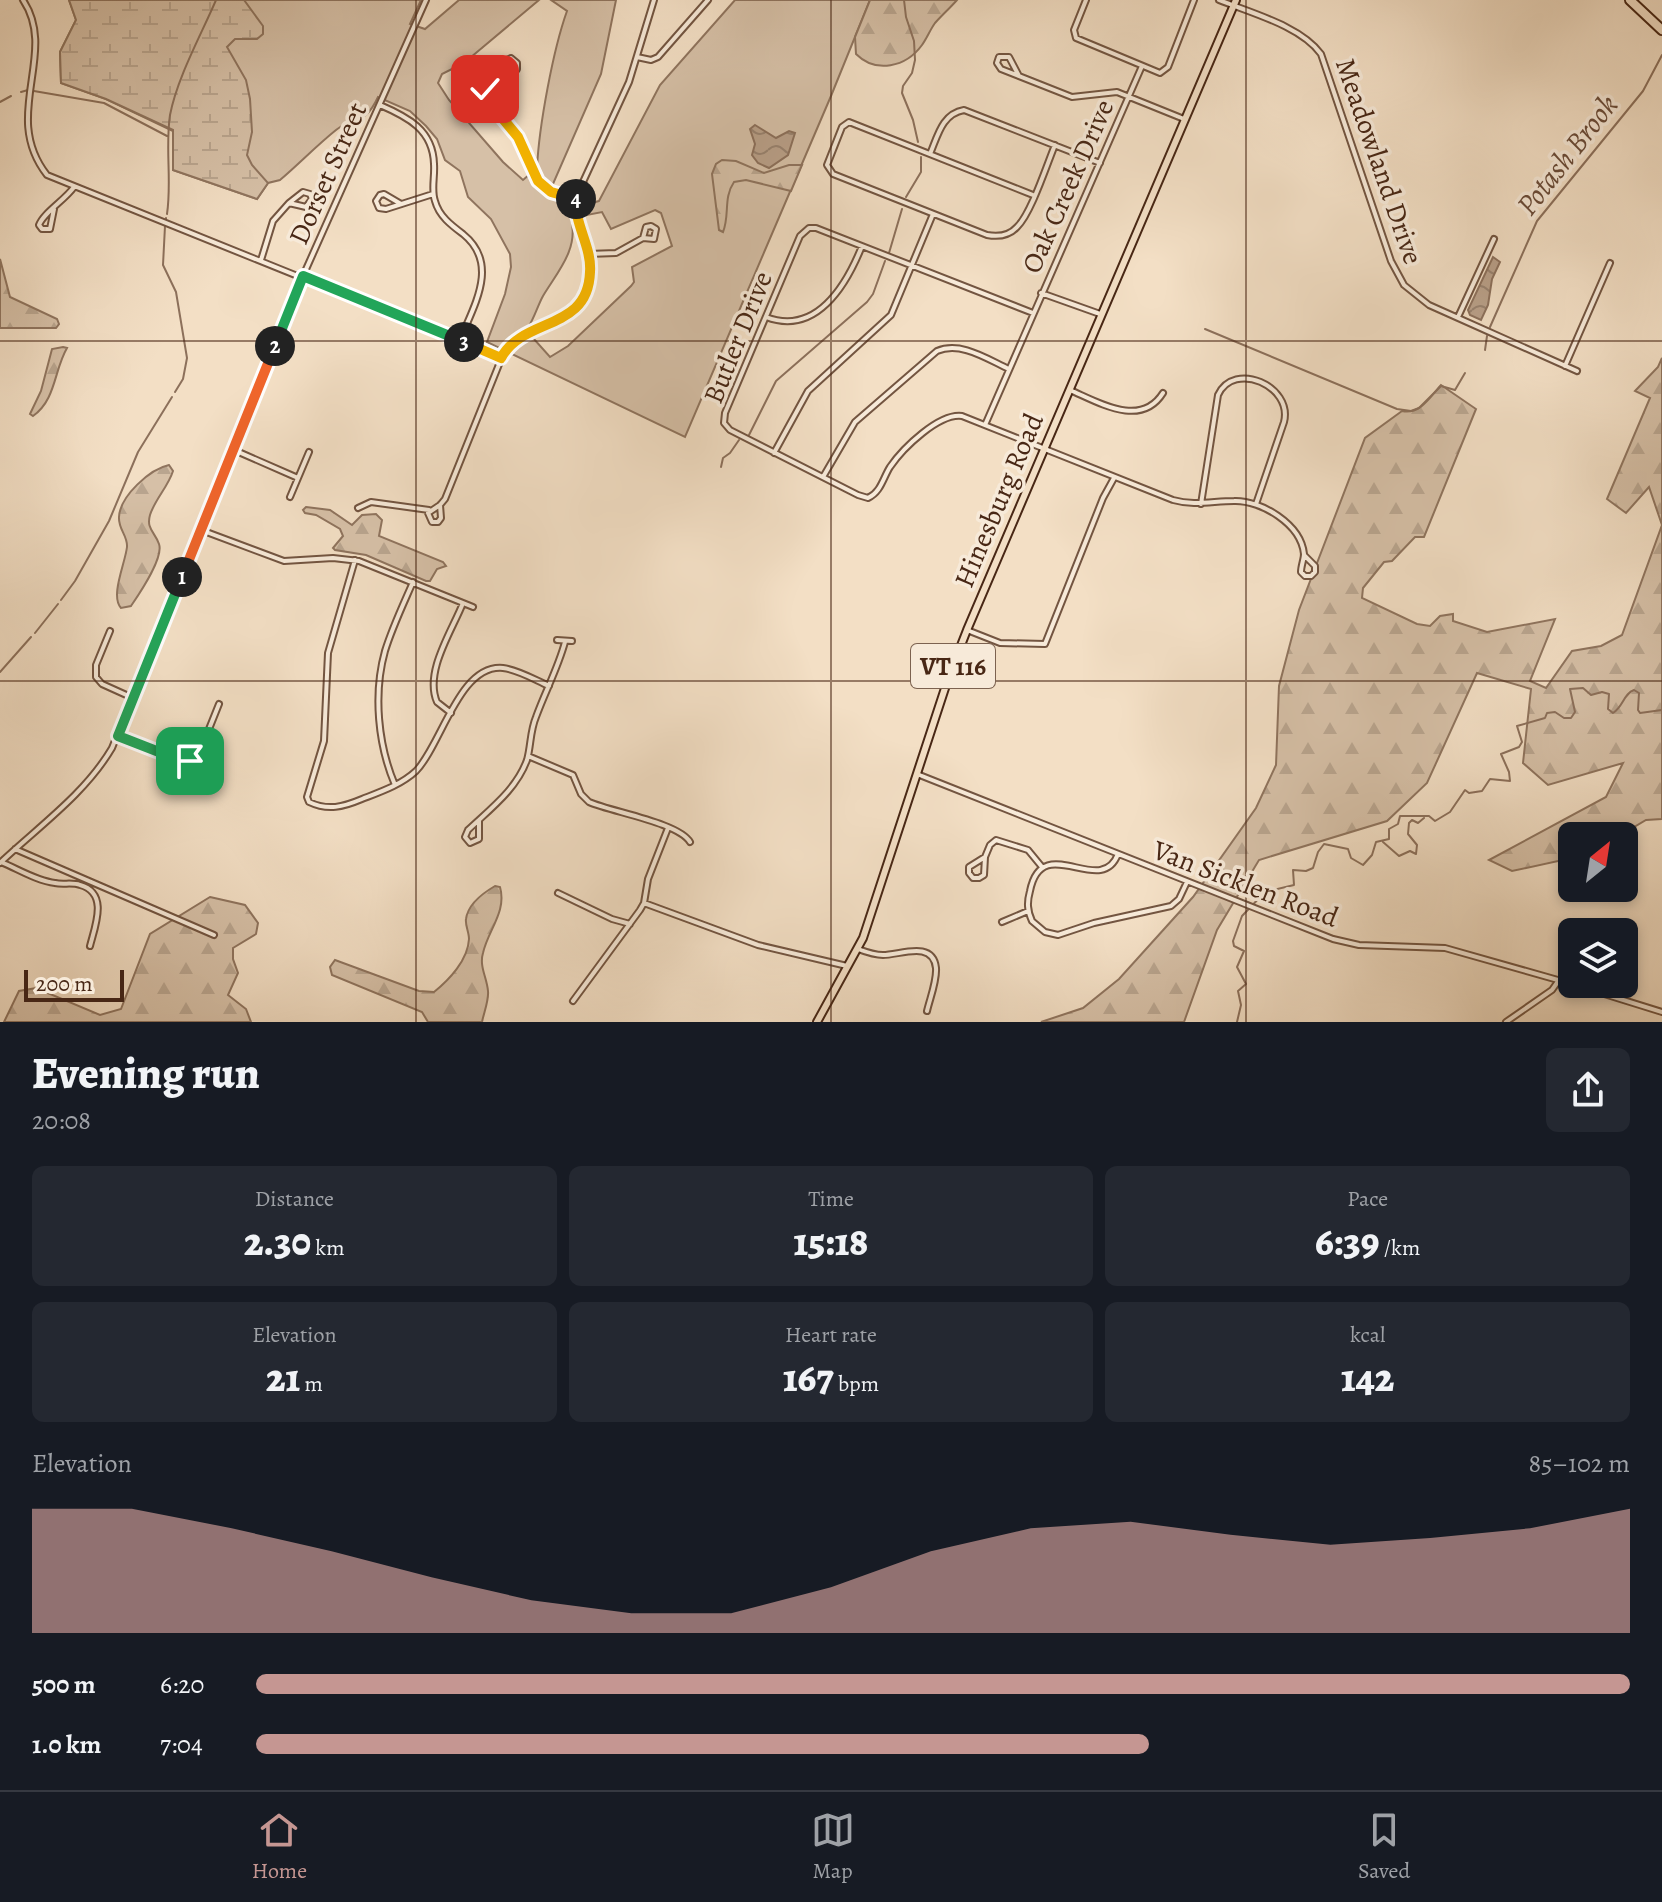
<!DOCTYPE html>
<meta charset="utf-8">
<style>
body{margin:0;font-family:Alegreya,serif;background:#242831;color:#f1f3f6;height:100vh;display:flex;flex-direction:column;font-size:30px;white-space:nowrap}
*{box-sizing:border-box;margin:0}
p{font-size:26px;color:#9ea1a6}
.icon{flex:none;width:44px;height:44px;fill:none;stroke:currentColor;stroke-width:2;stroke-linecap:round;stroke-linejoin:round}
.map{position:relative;height:1022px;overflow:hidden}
.panel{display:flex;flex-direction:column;background:#171b24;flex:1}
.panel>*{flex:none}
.needle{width:52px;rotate:30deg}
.fabs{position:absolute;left:1558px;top:822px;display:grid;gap:16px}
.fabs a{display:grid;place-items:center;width:80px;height:80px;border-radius:12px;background:#171b24;box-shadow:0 4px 12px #0003;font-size:40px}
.scale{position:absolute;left:24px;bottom:20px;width:100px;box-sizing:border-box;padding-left:8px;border:4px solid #482715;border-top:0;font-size:22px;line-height:28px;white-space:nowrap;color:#482715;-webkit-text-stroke:6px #f7ead9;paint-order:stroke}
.pin{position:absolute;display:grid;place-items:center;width:68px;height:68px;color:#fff;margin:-34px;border-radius:16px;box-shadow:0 4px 12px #0006}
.km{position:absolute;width:40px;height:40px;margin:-20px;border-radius:50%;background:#222;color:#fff;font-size:22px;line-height:40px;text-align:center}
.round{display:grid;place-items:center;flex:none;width:84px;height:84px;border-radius:12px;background:#242831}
.headline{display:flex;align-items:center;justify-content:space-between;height:136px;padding:0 32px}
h1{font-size:44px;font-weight:800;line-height:60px}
.figures{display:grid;grid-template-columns:repeat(3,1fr);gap:12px;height:136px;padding:8px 32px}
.figures div{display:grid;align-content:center;border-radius:12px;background:#242831;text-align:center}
.figures b{font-size:40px;font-weight:800}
.figures small{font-size:22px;font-weight:400}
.figures p{font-size:22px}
.chart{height:224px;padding:16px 32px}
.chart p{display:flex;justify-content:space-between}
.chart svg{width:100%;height:144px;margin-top:8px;fill:#c59692;opacity:.7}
ul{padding:0 32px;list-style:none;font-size:26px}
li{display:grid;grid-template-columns:128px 96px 1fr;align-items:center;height:60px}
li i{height:20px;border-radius:10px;background:#c59692}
.tabs{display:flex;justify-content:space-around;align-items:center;height:112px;border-top:2px solid #363941;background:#171b24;font-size:22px;color:#9ea1a6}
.tabs a{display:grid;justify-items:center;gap:4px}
.tabs .active{color:#c59692}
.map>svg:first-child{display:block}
</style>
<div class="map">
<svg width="1662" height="1022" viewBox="0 0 1662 1022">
<defs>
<pattern id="forest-firs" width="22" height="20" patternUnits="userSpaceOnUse" patternTransform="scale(2)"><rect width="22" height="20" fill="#d6c0a7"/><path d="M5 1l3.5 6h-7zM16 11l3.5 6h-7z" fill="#b9a58f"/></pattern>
<pattern id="wetland-marsh" width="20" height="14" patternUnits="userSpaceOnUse" patternTransform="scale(2)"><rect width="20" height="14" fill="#d6c0a7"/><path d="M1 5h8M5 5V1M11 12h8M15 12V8" fill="none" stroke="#b9a58f"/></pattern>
<pattern id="water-waves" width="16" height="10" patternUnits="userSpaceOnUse" patternTransform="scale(2)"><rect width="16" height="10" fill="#b9a089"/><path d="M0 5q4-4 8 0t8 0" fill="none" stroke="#98826f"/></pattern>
</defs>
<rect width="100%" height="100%" fill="#f3dfc5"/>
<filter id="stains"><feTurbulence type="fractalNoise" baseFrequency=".0025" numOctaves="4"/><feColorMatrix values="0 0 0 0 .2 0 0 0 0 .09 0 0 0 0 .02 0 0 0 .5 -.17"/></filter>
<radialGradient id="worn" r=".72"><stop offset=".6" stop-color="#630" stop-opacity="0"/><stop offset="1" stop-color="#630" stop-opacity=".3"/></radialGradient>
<path fill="#d6c0a7" stroke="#8f745e" stroke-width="2" fill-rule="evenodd" d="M69 0H421L410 24 425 29 459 0H539L464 63 442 74 438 83 449 100 503 162 523 180 537 168C539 126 553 50 567 11L551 0H616L601 74 549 193C564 200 583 207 599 201L660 85 735 0H870L831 96 685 437 487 342 505 294 511 267 510 254 491 219 468 197 460 171 445 160 437 139 426 126 410 111 378 97C364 127 356 114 336 130 316 146 299 164 280 180L268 183 257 199 173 170V131L106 99 61 83 60 52 76 20ZM655 210 661 213 672 246 632 267 634 282 631 286 568 346 550 357 533 338 529 326C535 316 538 305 543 296 558 271 579 249 571 218L602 212 611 229Z"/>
<path fill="url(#forest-firs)" stroke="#8f745e" stroke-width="2" d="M870 0H957C950 8 942 15 935 23 930 30 927 38 922 45 906 67 876 74 856 54L855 37Z
M722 160 736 161 764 173 789 165H802L791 191 746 180 734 182C723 198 730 215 723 232L719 230 712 174 716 164Z
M0 259 10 297 57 319 59 324 56 328H0Z
M63 347 67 348C54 370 56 400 33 416L30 414 41 391 52 349Z
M1662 358V525L1649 487 1626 513 1607 499 1650 398 1635 391 1658 367Z
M1441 385 1476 409 1424 537H1415L1392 561 1384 562 1363 588 1362 598 1417 624 1430 626 1440 616 1453 614V621L1487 632 1555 619 1530 681 1546 688 1572 651 1601 646 1622 635 1662 525V819L1646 820 1619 836H1572V858L1512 871 1489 860 1606 797 1623 763 1548 785 1523 763 1531 689 1477 673 1427 783 1387 821 1259 860 1217 930 1184 1022H1041L1083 1008 1119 979 1193 897 1256 808 1276 765 1279 686 1299 610 1365 438 1402 411C1420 415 1430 397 1441 385Z
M169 465 173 471C168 487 155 499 150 515 146 529 155 532 159 544 164 558 139 594 131 606L121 608C110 596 125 564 127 547 128 536 118 529 119 517 120 496 150 469 169 465Z
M306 507 330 510 352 525 362 515 376 514 382 520 379 536 443 562 446 566 437 569 430 581H426L366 555 335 550 333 548 343 536 340 529 316 515 305 513 303 510Z
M495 886 500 887C507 912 488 930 483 953 479 966 487 978 488 991 489 1000 484 1012 482 1022H428L422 1012 332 975 330 967 335 960 419 991 434 992C449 980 468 960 469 939 469 932 465 925 466 919 468 904 483 893 495 886Z
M210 897 245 905 258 923 256 934 233 948V959L238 973 228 995 246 1009 251 1022H4L19 991 36 988 100 1015 121 1009 150 934Z"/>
<path fill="url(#wetland-marsh)" stroke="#8f745e" stroke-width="2" d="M69 0H244L263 26V34L257 39H235L227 47 246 80 250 99 252 132 247 155 252 165 268 183 257 199 173 170V130L106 99 61 83 60 52 76 20Z"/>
<path fill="url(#water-waves)" stroke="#8c705b" stroke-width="2" d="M755 125 776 138 789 131 795 133 788 155 769 168 758 163 752 155 755 144 750 129Z
M1493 257 1500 262 1492 279 1488 305 1481 320 1470 315 1468 310Z"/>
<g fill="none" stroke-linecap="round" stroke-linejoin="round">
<path stroke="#8c705b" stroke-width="2" d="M904 0 906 17 914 41 915 60 912 73 903 86 902 93 913 120 918 142
M21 92 28 90 104 103 167 136
M0 102 11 96
M906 197 921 172V157
M167 214C172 181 165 148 170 115 177 78 201 35 216 0
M166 220V218
M165 226 163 265 176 292 187 358 183 379 175 392
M889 253 902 209
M1490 327 1537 221 1643 91 1662 55
M1205 329 1397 409 1411 411 1419 408 1441 386 1455 390 1465 373
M1485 350 1487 336
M749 435 776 381 867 302 873 294 885 261
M721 467 723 458 730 453 739 440
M61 600 75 581 109 521 138 452 172 397
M35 633 58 604
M0 672 31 637
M1383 842 1399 856 1410 851 1416 854 1417 845 1408 834 1409 823 1412 820 1418 823 1424 818
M1237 1022 1241 1005 1238 991 1246 984 1237 967 1244 951 1234 946 1233 941 1242 916 1265 892 1294 885 1293 870 1306 871 1313 868 1318 852 1324 844 1348 849 1351 858 1363 865 1372 855 1376 842 1389 839V829L1398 824 1400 816H1429L1435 821 1450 812 1465 790 1469 793 1482 791 1490 779 1510 781 1509 772 1501 754 1519 747 1522 742 1517 726 1545 718 1547 713 1555 712 1564 718H1571L1575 712 1570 689 1583 688 1591 695 1602 692 1609 694 1608 709 1613 713C1623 707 1624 693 1634 690L1639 693 1638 710 1640 713 1662 710"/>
<g stroke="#735541" stroke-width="8">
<path id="minor" d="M23 0C59 54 0 115 47 175L501 358
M1086 0 1074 30 1076 38 1160 73 1168 67 1194 0
M1219 0C1251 13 1301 26 1321 54L1391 261 1404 285 1429 305 1577 371
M637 57 651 60 658 57 708 0
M494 74 514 73 517 69V63L511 58C498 63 484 82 485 96 493 111 508 121 517 135 541 171 524 187 576 199
M1019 76 1009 57H999L997 63 1001 69 1072 97 1117 92 1184 119
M380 105C408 117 433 130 434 164 435 177 431 190 435 201 439 216 451 225 463 234 500 264 474 305 460 340
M930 154C938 135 942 114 964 110L1100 163
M1033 195 849 122 842 127 827 165 833 174 987 235C998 237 1009 236 1017 227 1031 214 1047 164 1055 145
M401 204 384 194 380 195 376 201 379 208 386 209 433 194
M54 209 50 229H42L39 225C44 212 65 200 74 187
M588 254 616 253 643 238 654 239 656 229 651 226 646 227 643 238
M261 260 273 221 289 203 306 207 312 199 310 194 303 192 289 203
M1041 293 1100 314
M1033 313 816 228H809L800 236 725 413 724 423 730 430 858 495 868 498C881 492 883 478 890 467 903 448 939 413 962 416L1173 500C1194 506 1213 501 1234 501 1261 500 1301 524 1304 554 1304 559 1301 566 1301 572L1305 576H1311L1315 572V566L1304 555
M766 317C816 336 846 286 862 246
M1458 317 1494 239
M1565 366 1610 263
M1070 390C1100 403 1141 428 1163 393
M985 425 1142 66
M234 450 298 478
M774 453 808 391 891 315 933 214
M823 477 855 422 937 351C961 341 987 359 1009 369
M290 497 309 452
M1201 504 1218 395C1234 360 1293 386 1284 422L1256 504
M440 505 441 518 438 522H432L428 513 440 505 445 499 504 352 520 337 569 314 578 306 587 291 590 264 577 221V195L629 82 654 0
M358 508 371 502 429 510
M201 530 284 561 333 558 359 561 473 607
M355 560 328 653 324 741 307 797 309 802C328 811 343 807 362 799 380 792 401 785 416 771 442 744 459 664 503 668 519 670 535 680 549 686
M967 630 1000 643 1045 644 1103 498 1114 478
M110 631 96 665V677L102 684 133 698
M557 640 572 641
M451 713 437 702C424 672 452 631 463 603
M118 736 179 760 190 761 199 754 219 704
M528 756 573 775 581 794 589 802C612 812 679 823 690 842
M917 774 1333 939 1359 945 1445 948 1572 984
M395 785C378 745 373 694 385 651 392 628 403 605 413 582
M479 820V839L470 843 465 837 468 830C490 809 516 790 527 760 531 746 530 731 536 717 545 692 558 668 565 642
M15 849 214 935
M1118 854C1101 899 1042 830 1030 891 1027 902 1027 910 1032 921L1045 932 1058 935 1094 923 1171 906 1179 899 1187 882
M985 857 984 875 979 878H973L969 873V867L985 857 990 845 996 840 1028 850 1042 867
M1 862C18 869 37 881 55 883 63 885 72 882 80 885 109 893 95 926 90 946
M0 863C38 827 85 794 112 748L303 276 426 0
M558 893 612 919 630 924
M644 903 758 945 847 966
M1002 922 1028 911
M858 949C866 952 874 955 883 955 900 955 933 940 936 968 937 981 930 998 927 1011
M1572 984 1662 1012
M573 1001 640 910 644 903 648 879 668 828
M1506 1022 1552 990 1559 980"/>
</g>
<g stroke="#482715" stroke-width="10">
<path id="major" d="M817 1022 863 938 949 676 967 630 1236 0"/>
</g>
<g stroke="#482715" stroke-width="12">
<path id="highway" d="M1630 0 1662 30"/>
</g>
<use href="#minor" stroke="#f7ead9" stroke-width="4"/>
<use href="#major" stroke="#f3dfc5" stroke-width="6"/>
<use href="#highway" stroke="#f3dfc5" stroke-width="8"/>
</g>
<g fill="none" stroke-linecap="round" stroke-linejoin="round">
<g stroke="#fff" stroke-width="16">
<path id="split-1" d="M182 577 118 736 182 761H190"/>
</g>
<g stroke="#fff" stroke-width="16">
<path id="split-2" d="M182 577 275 346"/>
</g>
<g stroke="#fff" stroke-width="16">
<path id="split-3" d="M275 346 303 276 464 342"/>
</g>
<g stroke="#fff" stroke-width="16">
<path id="split-4" d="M464 342 501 358C524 316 588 332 590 272 592 247 574 224 576 199"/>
</g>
<g stroke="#fff" stroke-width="16">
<path id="split-5" d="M485 89 489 102 518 137 538 181 551 192 576 199"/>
</g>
<use href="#split-1" stroke="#22a559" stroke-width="10"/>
<use href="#split-2" stroke="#f0652b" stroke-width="10"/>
<use href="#split-3" stroke="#22a559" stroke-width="10"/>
<use href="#split-4" stroke="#f5b400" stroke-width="10"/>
<use href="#split-5" stroke="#f5b400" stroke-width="10"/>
</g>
<path fill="none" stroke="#482715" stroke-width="2" stroke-opacity="0.55" d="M416 0V1022M831 0V1022M1246 0V1022M0 341H1662M0 681H1662"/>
<g text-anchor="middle" stroke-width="7" stroke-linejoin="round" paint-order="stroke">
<rect fill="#f7ead9" stroke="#7c6250" stroke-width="2" x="911" y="644" width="84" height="44" rx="6"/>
<g font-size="26" font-weight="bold" fill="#482715">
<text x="953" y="675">VT 116</text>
</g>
<g font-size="28" fill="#482715" stroke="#f7ead9">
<text transform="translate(1380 161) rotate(71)" y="10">Meadowland Drive</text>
<text transform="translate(327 173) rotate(-66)" y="10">Dorset Street</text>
<text transform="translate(1067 186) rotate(-66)" y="10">Oak Creek Drive</text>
<text transform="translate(737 337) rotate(-68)" y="10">Butler Drive</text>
<text transform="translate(998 500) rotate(-67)" y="10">Hinesburg Road</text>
<text transform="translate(1246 883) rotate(21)" y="10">Van Sicklen Road</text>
</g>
<g font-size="30" font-style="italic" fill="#6a4b38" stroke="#f7ead9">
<text transform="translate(1567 155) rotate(-52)" y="10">Potash Brook</text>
</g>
</g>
<rect width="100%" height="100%" filter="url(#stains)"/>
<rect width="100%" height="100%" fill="url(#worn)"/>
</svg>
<div class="fabs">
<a><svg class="needle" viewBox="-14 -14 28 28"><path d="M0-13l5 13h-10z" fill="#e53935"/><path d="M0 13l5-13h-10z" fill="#9ea1a6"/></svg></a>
<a><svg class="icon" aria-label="layers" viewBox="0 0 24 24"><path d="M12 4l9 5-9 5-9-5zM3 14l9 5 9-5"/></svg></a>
</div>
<div class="scale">200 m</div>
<div class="pin" style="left:190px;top:761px;background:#1e9e55"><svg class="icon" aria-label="arrive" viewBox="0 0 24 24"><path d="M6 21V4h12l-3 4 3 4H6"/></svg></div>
<div class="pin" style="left:485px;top:89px;background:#d93025"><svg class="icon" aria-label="check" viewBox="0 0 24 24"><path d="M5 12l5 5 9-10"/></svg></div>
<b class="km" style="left:182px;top:577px">1</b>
<b class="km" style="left:275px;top:346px">2</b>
<b class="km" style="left:464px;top:342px">3</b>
<b class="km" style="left:576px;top:199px">4</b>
</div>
<section class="panel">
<div class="headline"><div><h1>Evening run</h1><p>20:08</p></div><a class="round"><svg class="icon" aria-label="share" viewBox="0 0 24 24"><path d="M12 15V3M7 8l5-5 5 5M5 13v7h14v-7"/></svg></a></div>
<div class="figures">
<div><p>Distance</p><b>2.30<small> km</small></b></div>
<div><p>Time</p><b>15:18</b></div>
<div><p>Pace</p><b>6:39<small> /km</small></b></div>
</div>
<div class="figures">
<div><p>Elevation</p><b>21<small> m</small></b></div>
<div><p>Heart rate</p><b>167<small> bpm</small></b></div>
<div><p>kcal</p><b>142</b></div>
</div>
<div class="chart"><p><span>Elevation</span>85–102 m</p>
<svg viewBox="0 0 160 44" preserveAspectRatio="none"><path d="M0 44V6L10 6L20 12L30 19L40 27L50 34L60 38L70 38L80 30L90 19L100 12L110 10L120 14L130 17L140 15L150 12L160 6V44z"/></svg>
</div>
<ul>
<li><b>500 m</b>6:20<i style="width:100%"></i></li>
<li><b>1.0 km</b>7:04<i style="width:65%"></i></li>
</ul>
</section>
<nav class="tabs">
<a class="active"><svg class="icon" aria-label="home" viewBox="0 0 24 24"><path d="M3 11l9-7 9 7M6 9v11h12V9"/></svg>Home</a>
<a><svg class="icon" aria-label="map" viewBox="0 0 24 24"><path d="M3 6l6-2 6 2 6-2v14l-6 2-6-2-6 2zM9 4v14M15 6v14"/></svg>Map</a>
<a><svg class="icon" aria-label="saved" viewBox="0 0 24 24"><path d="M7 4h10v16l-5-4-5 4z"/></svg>Saved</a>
</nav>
